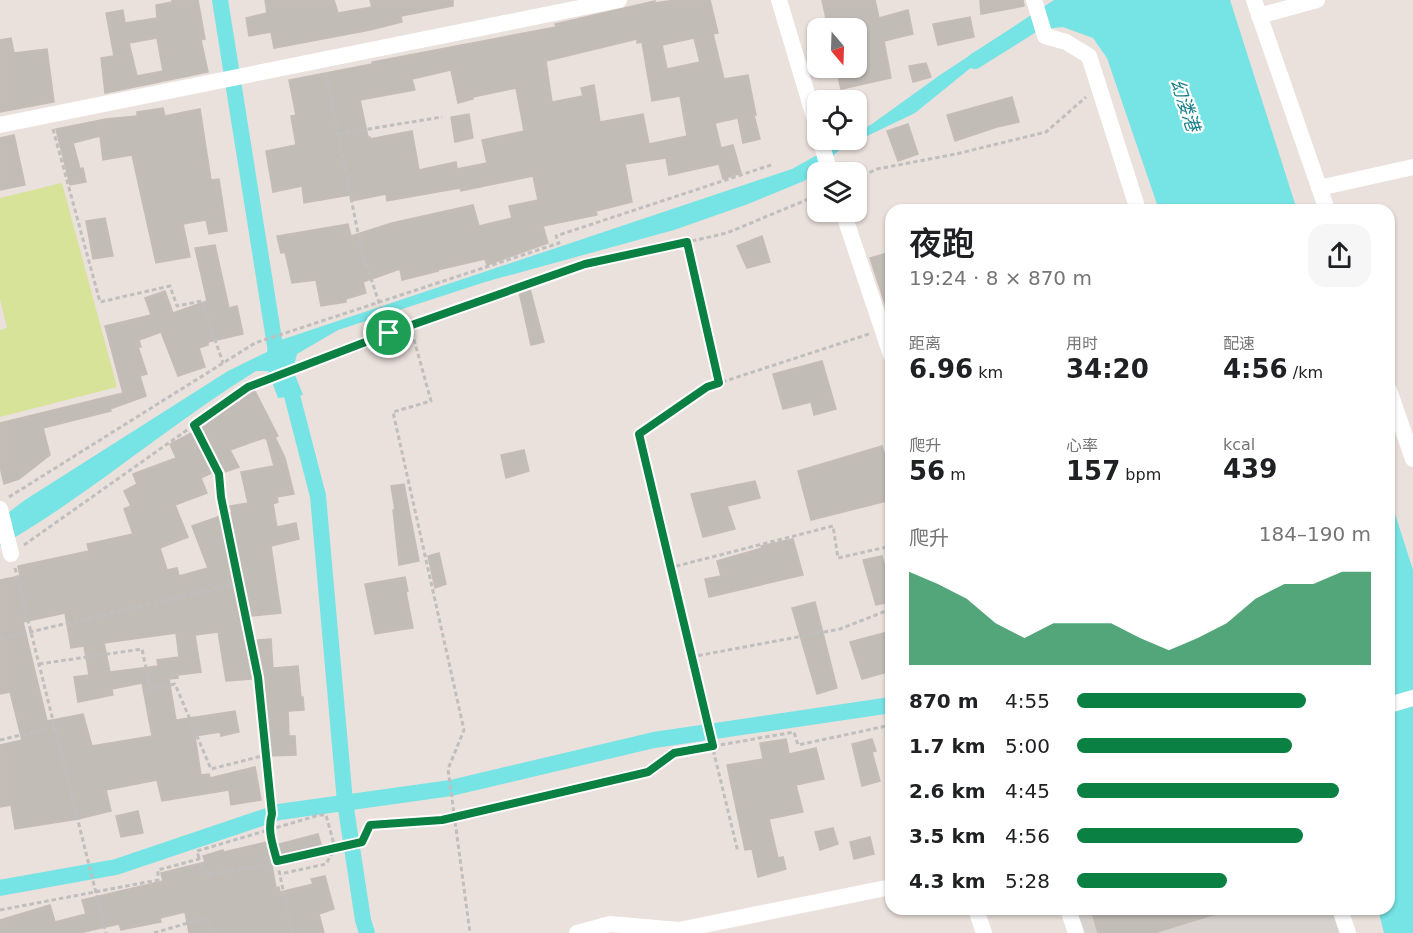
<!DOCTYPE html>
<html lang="zh">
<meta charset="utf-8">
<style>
body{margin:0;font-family:"DejaVu Sans","Noto Sans SC",sans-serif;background:#f6f6f6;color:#202124;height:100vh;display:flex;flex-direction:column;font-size:22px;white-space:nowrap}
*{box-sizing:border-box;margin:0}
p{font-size:20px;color:#757577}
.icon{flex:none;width:33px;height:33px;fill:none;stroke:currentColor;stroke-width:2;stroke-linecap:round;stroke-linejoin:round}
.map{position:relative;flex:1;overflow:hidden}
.panel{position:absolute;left:885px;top:204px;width:510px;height:711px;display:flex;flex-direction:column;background:#fff;border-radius:18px;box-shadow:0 2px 4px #0004}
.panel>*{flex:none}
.needle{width:39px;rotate:161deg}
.controls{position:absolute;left:807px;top:18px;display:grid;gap:12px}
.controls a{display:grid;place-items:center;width:60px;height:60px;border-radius:12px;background:#fff;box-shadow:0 2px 4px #0004;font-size:30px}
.pin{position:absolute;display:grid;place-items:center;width:51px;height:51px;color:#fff;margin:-26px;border:3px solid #fff;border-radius:50%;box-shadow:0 2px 6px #0007}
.round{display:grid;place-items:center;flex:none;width:63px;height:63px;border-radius:18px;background:#f6f6f6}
.head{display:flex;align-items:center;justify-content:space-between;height:102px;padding:0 24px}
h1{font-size:33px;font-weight:600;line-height:45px}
.metrics{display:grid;grid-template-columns:repeat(3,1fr);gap:9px;height:102px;padding:6px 24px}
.metrics div{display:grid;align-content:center}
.metrics b{font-size:26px;font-weight:600}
.metrics small{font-size:16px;font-weight:400}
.metrics p{font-size:16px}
.chart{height:168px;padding:12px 24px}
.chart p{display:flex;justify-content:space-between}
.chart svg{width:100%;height:108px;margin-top:6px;fill:#0b8043;opacity:.7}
ul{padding:0 24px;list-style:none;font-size:20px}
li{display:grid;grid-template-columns:96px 72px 1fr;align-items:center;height:45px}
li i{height:15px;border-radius:8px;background:#0b8043}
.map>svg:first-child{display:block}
</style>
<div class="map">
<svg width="1413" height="933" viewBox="0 0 1413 933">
<rect width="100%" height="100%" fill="#eae0dc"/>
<path fill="#d7e398" d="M62 183 117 387 0 417V330L7 328 0 299V198Z"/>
<path fill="#d7d2ce" d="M1073 909H1340L1348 933H1081Z"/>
<path fill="#76e3e4" d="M1054 0H1230L1297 210H1159L1107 58 1093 38 1063 27 1015 32 915 113 842 148 804 181 748 204 674 230 485 282 338 330 297 354 293 370 303 395 278 398 268 371H256C168 425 90 495 0 546V519L25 500 228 371 267 352 269 344 792 169 844 140H856L857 133 872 124 940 75Z
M1389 495 1413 570V933H1384L1378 909H1389Z"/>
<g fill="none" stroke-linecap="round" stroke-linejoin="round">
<path stroke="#76e3e4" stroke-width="16" d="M220 0 276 352 289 384 318 496 345 802 363 920 367 933
M975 61 1056 10 1077 0
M0 888 116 867 279 812 451 788 654 740 891 705"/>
</g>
<path fill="#c2bcb7" stroke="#c5bcb6" stroke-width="1.5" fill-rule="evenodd" d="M172 0H198L205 39 201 40 208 72 105 93 101 58 114 56 106 13 123 10 125 23 157 18 156 5 172 2ZM157 38 163 71 137 76 129 43Z
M265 0H334L338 13 372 7 370 0H453V6L401 16 402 22 370 30 274 48 271 32 249 36 246 18 267 13Z
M675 0H710L718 33 713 34 724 79 748 75 756 115H754L760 139 743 143 738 118 715 123 721 148 733 145 741 173 723 179 719 164 669 175 666 158 625 164 632 202 596 211 597 215 543 226 548 243 487 265 485 259 437 270 438 271 402 280 400 269 363 282 366 293 346 299V302L321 306 316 280 292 283 285 252 281 253 277 236 348 224 351 236 392 223 473 205 479 226 512 218 509 206 538 200 533 176 461 191 460 188 387 201 386 194 351 201 350 195 304 203 302 186 273 192 266 151 296 145 291 116 296 115 289 80 372 64V62L556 27 555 24 655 1V3ZM694 38 700 62 667 69 662 45ZM637 39V43L642 42 652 101 680 96 687 136 649 144 643 114 600 122 594 85 581 88 583 96 552 102 546 61ZM451 70 458 103 473 99V97L516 88 524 131 482 140 487 163 457 169 456 162 419 170 412 131 370 139V137H368L360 100 415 90 412 79Z
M822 0H875L879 18 908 10 913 34 884 41 891 78 841 89 836 68H856V28H828Z
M980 0H1023L1024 6 981 14Z
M970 17 974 37 938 45 933 24Z
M11 38 14 53 47 49 54 102 0 112V40Z
M926 63 931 77 913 82 909 66Z
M1012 97 1019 122 997 127 955 141 947 115Z
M163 108 165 116 200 109 211 180 219 179 227 231 209 234 206 220 183 224 190 257 156 263 132 155 103 160 100 136 73 143 80 169 83 168 86 182 70 185 56 129 106 119 137 116V112Z
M469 114 473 138 455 142 451 117Z
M908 124 918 154 898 161 887 131Z
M14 135 25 185 0 190V138Z
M105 218 113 256 93 259 86 221Z
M762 236 770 262 747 268 737 246Z
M215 245 229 308 237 306 243 334 208 342V345L199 348 205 367 178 376 161 332 139 340 141 347H138L147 374 140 376 146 396 110 409 111 411 43 428 50 455 19 479 4 484 0 467V423L123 393 105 326 151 315 145 298 165 291 173 313 207 301 195 248Z
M891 252V322L870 258Z
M529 285 544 342 531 345 518 287Z
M822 361 836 409 814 415 811 402 783 409 773 374Z
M254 389 278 436 275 437 285 458 294 494 277 497 278 502 273 504 277 527 296 523 299 539 271 546 281 613 241 617 245 641 271 639 273 668 298 666 301 697H303L304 710 288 711 289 736H295L296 755 269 756 266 717 263 701H266L264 678 226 681 218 632 195 635 201 672 178 675V678L169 679 176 720 235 711 239 732 221 736 220 732 195 736 201 775 209 774 210 778 255 767 261 800 231 805 229 790 162 801 157 780 106 790 111 811 78 819 15 829 11 805 0 807V745L22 740 10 692 0 694V580L20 576 18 566 89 551 87 544 133 534 124 509 131 506 124 491 137 484 133 474 176 458 170 444 201 428 199 423 223 410 222 408 241 401 239 397ZM264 438 267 440 274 466 241 472 248 503 230 506 232 512 192 526 208 568 179 576 177 568 167 570 160 548 188 537 175 505 207 493 201 478 224 467 225 472 239 467 230 450ZM65 613 71 648 84 646 89 675 74 677 78 702 113 695 112 689 142 683 152 736 92 746 83 714 47 721 23 622ZM176 633 179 657 157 660 158 666 110 672 104 643Z
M882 446 891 476V500L811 520 798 471Z
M524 450 529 471 506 478 501 455Z
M755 481 760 498 727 506 735 529 703 537 691 494Z
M404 484 419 561 399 565 393 510H395L391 486Z
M793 539 803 575 709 597 705 579 721 576 717 561 762 548 761 546Z
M439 553 446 584 435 588 428 556Z
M882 556 891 588V602L876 605 863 560Z
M405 577 408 591 406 592 413 628 375 634 365 584Z
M815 602 837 688 817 694 792 608Z
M891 631V671L862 679 850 642Z
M786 739 789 754 816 748 824 779 796 785 803 812 769 819 778 858 783 857 786 869 758 877 752 849 745 850 727 765 763 759 760 743Z
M872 739 876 751 872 752 880 781 862 786 852 744Z
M138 811 143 833 121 837 116 816Z
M833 828 838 844 820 850 815 832Z
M318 834 322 848 271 860 276 888 279 887 280 892 313 884 311 879 325 876 334 909 319 914 324 933H189L185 912 160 918 161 922 121 930 119 924 79 933H0V920L50 905 55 922 86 914 82 900 163 881 161 873 205 862 203 856 223 850 224 852 267 842 268 847Z
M870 837 874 854 854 859 850 842Z
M1091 909H1221L1222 912 1154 933H1098Z"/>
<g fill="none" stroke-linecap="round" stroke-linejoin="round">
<path stroke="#bfbfbf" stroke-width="3" stroke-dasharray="4.5 3" stroke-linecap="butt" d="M326 73 361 248 389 333 585 265 727 233 818 195
M53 129 100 302 170 286 177 306 202 301 223 363
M338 134 442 117
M856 179 877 169 956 154 1046 132 1086 97
M687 242 719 383
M410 325 431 401 393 412 464 730 448 769 470 933
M869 334 707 387 639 434 669 568 833 526 838 558 891 546
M194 425 219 474 221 497 258 677 272 814 269 825V833L277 861 292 933
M9 497 255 343 559 243 556 236 771 165
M24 545 248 387 389 333
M15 568 106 933
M669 568 738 852
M0 639 239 583
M691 657 840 629 891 609
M39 664 142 649 150 688 175 684 211 769 266 755
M0 740 55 727
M199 858 197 851 319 815H326L335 848 326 864 280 874
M0 910 158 880V870L199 859 206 875 254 867 352 845 362 842 370 825 442 820 648 772 674 753 794 732 798 745 891 725
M154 933 208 917 212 933"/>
<path stroke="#fff" stroke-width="16" d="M779 0 818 130
M1034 0 1045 36 1066 42 1089 56 1138 210
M1254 0 1327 210
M1259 16 1317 0
M0 125 619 0
M820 140 830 172
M1319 188 1413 167
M843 212 891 355
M1389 390 1413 459
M0 509 11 554
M1389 705 1413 698
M976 909 984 933
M1068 909 1076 933
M1340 909 1348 933
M577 933 610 924 679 930 891 887"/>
</g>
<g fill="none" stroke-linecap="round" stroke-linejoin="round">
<g stroke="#fff" stroke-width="12">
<path id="route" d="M687 242 719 383 707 387 639 434 713 746 674 753 648 772 442 820 370 825 362 842 277 861C273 845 267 831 272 814L258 677 221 497 219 474 194 425 248 387 389 333 585 264Z"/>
</g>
<use href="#route" stroke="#0b8043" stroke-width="8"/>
</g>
<g text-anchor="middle" stroke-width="4.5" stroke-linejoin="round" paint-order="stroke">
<g font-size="18" font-style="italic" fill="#187e88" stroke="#fff">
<text transform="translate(1185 105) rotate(71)" y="6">幻溇港</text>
</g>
</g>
</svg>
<div class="controls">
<a><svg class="needle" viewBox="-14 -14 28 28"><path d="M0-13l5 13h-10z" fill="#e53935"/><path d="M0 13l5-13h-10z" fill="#757577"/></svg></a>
<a><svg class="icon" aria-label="locate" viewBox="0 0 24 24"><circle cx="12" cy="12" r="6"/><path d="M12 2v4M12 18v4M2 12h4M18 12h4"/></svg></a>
<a><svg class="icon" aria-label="layers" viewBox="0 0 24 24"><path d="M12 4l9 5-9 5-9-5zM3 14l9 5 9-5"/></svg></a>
</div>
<div class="pin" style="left:389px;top:333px;background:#1e9e55"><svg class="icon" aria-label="arrive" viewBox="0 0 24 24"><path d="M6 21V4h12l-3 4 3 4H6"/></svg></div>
<section class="panel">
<div class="head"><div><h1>夜跑</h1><p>19:24 · 8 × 870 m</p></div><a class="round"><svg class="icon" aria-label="share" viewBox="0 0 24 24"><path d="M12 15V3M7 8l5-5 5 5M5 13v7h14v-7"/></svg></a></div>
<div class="metrics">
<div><p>距离</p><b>6.96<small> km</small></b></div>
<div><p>用时</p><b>34:20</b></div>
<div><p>配速</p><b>4:56<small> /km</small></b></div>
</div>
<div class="metrics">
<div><p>爬升</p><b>56<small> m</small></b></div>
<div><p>心率</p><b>157<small> bpm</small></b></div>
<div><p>kcal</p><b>439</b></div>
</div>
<div class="chart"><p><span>爬升</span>184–190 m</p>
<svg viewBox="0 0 160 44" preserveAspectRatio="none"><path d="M0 44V6L10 11L20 17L30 27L40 33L50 27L60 27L70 27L80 33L90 38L100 33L110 27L120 17L130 11L140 11L150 6L160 6V44z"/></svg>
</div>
<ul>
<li><b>870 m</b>4:55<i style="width:78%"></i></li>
<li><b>1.7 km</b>5:00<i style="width:73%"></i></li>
<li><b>2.6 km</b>4:45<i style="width:89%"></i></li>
<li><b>3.5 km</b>4:56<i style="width:77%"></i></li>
<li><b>4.3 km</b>5:28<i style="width:51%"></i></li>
</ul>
</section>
</div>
